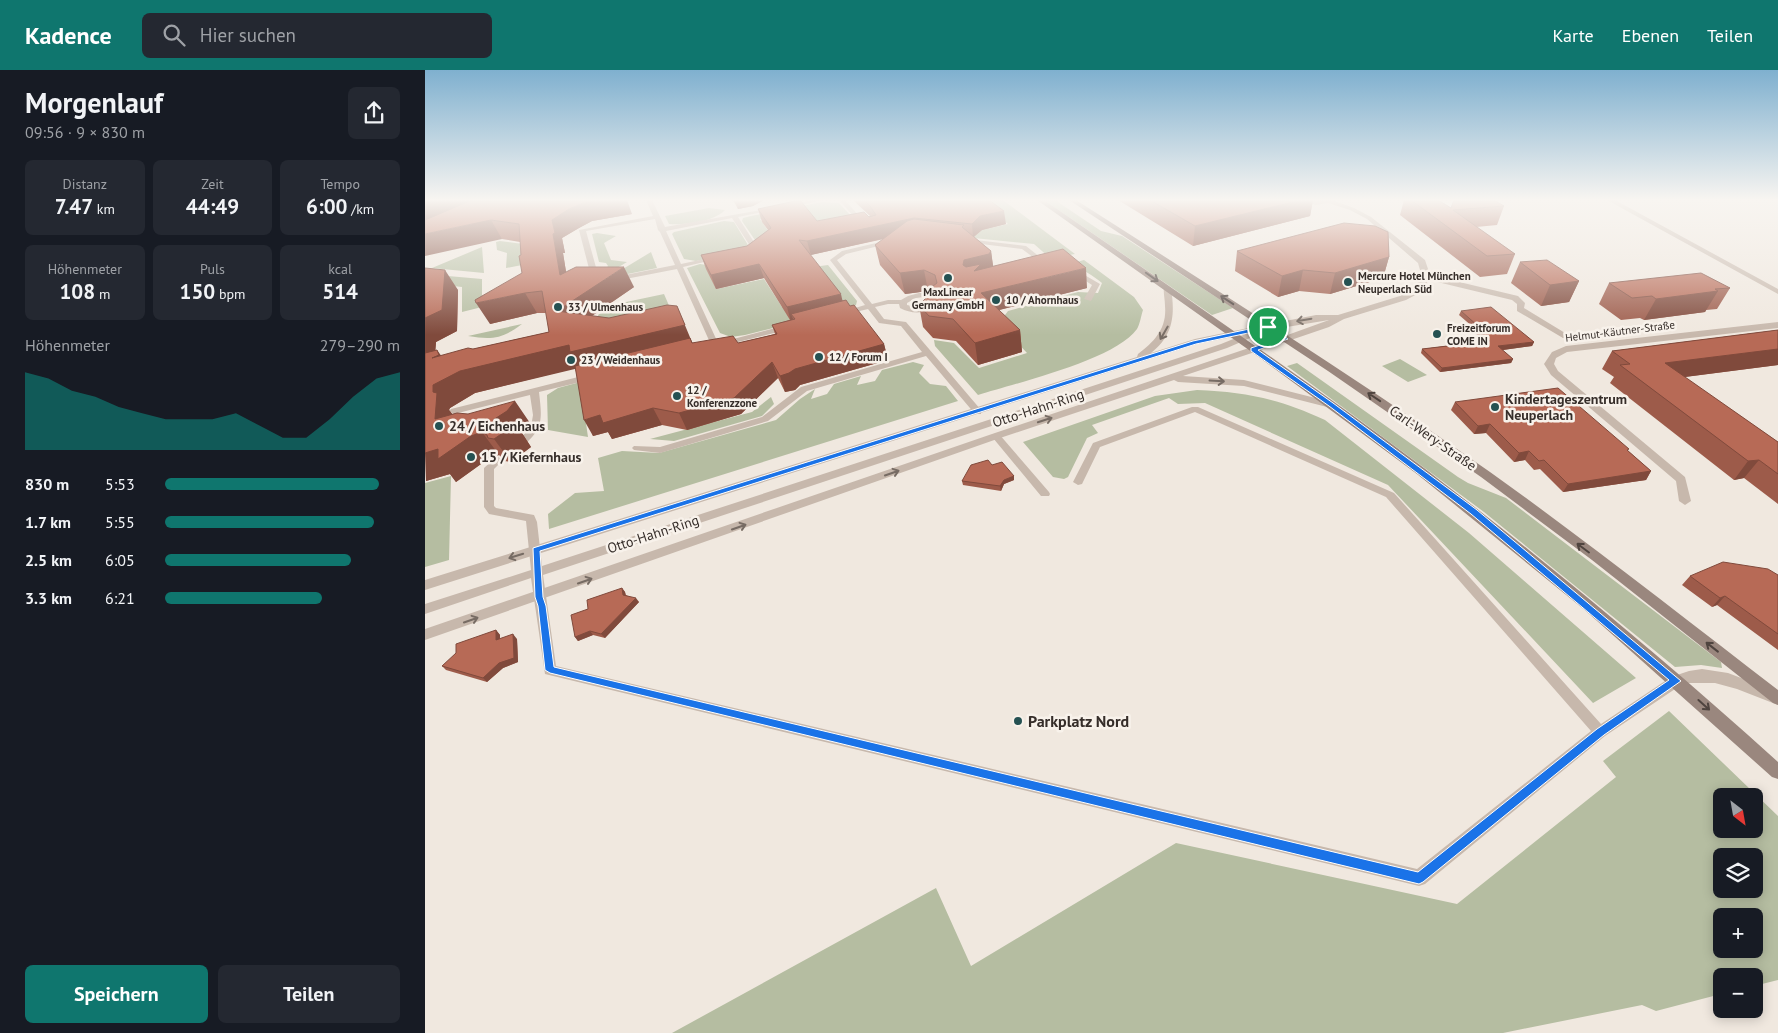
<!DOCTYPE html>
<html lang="de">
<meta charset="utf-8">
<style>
body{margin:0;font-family:"PT Sans",sans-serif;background:#242831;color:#f1f3f6;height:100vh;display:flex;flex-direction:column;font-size:19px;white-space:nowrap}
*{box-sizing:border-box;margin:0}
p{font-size:16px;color:#9ea1a6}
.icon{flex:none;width:28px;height:28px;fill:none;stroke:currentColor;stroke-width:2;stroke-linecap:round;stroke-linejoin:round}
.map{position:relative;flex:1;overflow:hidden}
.sheet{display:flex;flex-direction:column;background:#171b24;width:425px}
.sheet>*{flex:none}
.needle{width:32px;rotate:149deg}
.fabs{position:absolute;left:1288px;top:718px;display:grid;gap:10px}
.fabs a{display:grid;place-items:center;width:50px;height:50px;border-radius:8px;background:#171b24;box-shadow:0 2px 12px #0003;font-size:25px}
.pin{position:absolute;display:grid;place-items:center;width:42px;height:42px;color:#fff;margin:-21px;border:2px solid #fff;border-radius:50%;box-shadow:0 1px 5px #0007}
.round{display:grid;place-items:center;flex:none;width:52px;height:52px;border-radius:8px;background:#242831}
.overview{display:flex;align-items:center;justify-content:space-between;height:85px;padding:0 25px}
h1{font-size:28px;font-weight:800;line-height:38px}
.metrics{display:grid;grid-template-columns:repeat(3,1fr);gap:8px;height:85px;padding:5px 25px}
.metrics div{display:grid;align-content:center;border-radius:8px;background:#242831;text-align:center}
.metrics b{font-size:21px;font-weight:800}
.metrics small{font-size:14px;font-weight:400}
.metrics p{font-size:14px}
.chart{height:140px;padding:10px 25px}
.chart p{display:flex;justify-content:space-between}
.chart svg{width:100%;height:90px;margin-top:5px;fill:#0f766e;opacity:.7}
.cta{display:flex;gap:10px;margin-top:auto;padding:10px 25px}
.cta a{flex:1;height:58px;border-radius:8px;background:#0f766e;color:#fff;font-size:20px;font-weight:800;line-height:58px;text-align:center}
.cta a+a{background:#242831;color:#f1f3f6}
ul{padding:0 25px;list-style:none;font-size:16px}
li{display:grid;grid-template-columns:80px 60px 1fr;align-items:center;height:38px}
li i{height:12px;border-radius:6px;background:#0f766e}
header{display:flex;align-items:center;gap:30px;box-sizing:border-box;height:70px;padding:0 25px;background:#0f766e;color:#fff}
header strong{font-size:24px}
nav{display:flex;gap:28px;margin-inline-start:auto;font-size:18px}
.search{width:350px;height:45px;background:#242831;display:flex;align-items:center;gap:12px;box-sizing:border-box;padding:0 18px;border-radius:8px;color:#9ea1a6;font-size:19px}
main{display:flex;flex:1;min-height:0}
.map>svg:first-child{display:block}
</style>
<header>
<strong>Kadence</strong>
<div class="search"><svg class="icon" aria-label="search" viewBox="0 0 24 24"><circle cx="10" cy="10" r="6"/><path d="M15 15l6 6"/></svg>Hier suchen</div>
<nav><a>Karte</a><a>Ebenen</a><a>Teilen</a></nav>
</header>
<main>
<section class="sheet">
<div class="overview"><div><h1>Morgenlauf</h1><p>09:56 · 9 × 830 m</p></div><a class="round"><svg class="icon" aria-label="share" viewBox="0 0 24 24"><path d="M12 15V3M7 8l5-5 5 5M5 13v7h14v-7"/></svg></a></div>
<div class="metrics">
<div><p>Distanz</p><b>7.47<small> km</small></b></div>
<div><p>Zeit</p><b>44:49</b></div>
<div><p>Tempo</p><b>6:00<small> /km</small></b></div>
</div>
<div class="metrics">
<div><p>Höhenmeter</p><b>108<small> m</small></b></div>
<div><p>Puls</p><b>150<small> bpm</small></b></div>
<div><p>kcal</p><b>514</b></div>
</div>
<div class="chart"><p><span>Höhenmeter</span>279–290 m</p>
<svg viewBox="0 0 160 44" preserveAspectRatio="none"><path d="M0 44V6L10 9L20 15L30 18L40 23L50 26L60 29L70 29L80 29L90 26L100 32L110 38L120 38L130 29L140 18L150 9L160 6V44z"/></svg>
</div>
<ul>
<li><b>830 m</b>5:53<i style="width:91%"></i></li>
<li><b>1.7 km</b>5:55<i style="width:89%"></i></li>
<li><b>2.5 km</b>6:05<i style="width:79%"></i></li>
<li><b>3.3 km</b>6:21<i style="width:67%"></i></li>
</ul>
<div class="cta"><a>Speichern</a><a>Teilen</a></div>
</section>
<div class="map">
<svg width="1353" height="963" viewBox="0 0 1353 963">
<rect width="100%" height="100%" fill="#f0e8df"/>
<path fill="#b5bda1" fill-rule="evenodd" d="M529 130H578L650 184 625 188 609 174 509 164H539L583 154 558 134Z
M619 130H630L676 161 697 166 808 238 787 245Z
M397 132 414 133 427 147 389 155 357 145 335 149 355 178 334 176 317 151 318 148 326 146Z
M284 138 300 140C288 152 261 155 244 154L240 146Z
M299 151 309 152 323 175 313 182 271 191 259 189 247 164 249 162Z
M172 163 191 166 179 173 186 190 202 192 182 204H176L183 196 181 193 174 192 167 164Z
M75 171 98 174 97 195 81 198 82 183 72 180 71 172Z
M57 177 59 203 7 198Z
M226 182 232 198 183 208Z
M659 190 709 227 718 240C716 246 715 254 712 259 690 290 591 313 553 325L510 276 509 270 529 273 554 298 602 283 574 253 583 241 653 222 673 223 677 213C668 205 658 201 648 193Z
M275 194 282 195 291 219 339 209 357 237 388 197 403 195 432 231 431 235 426 239 320 265 306 267 295 263 262 198Z
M0 204 57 209V237L37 242V217L19 215Z
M239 224 252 254 179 265 173 245 187 235Z
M97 254C77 269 67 270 43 266Z
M975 289 1002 305 983 312 957 296Z
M488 292 499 295 494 303 505 314 521 316 533 331 124 459 123 444 150 423 179 421 173 388 197 381 234 383 351 350 375 329 390 319 386 329 402 324 409 314 436 306 432 315 450 311 457 300Z
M872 293 1033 407 1043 413 1081 428 1296 592 1297 598 1276 595 1250 597 1059 442 862 296Z
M174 307 157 326 163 367 123 360 122 325 133 318Z
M772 320C821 322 855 329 900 350L1044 463 1211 608 1168 633 963 415 780 333 753 334 744 328 667 355 673 363 662 368 643 407 639 409 628 407 598 372 730 326Z
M346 327 349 334 337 346 249 371 225 369 327 342Z
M26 406 24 490 0 497V413Z
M1244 641 1353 746V910L1329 916V906H1296V924L1231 941 1217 935 1078 963H247L511 818 546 896 751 773 1032 834 1191 707 1178 691ZM1329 726V759H1296V726ZM1329 786V819H1296V786ZM1296 846H1329V879H1296Z"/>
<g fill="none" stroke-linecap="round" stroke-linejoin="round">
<path fill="#c7b8ac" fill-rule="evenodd" d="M221 130H227L240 157 348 138V140L313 147 334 180 323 182V180L327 179 307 148 241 161 256 194 293 186 296 188 258 197 293 273 362 255H365V259L297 276 287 277 252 199 185 212V208L250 195 235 162 233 160 230 149 161 161 175 212 168 214 154 160 228 146Z
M386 130H398L365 138 362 136Z
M414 130H420L435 147 445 150 442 152 431 149Z
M542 169 601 176 625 195 620 196 597 179 540 172 539 171Z
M464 170 467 172 466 173 421 184 412 190 447 234 463 230H476L483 226 494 223H503L513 228 514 233C504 244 488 245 475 238L474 234H463L450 237 459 249 481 252 556 340V344H550L501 286 382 321 343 351 235 383 209 380 207 378 209 376 235 377 337 347 376 317 497 282 476 256 454 253 443 239 418 245 414 243 440 235 405 190 417 181ZM499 227 506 232 495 238 482 235V233L491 228Z
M647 200H651L675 214 666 231 659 229 667 215 647 202Z
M843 255H846V259L802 278 118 505 131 596 992 799 1166 661 961 427 770 342 675 377 657 414 653 415 648 412 668 373 767 337H773L969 423 1176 654 1246 607 1251 606 1256 607 1258 611 1256 615 1180 666 1000 814 994 816 120 604 106 508 0 544V534L106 500 101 451 64 444 59 437V398L70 388 73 387 78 390 69 399V436L71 438 109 445 112 452 117 496 796 274Z
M165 304 169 307 168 309 114 322C117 349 119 358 97 377H91L89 375 106 357 108 345 105 325 29 344 24 341 26 339Z
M571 363 574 364 624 422 625 424 624 426H616L568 368 566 366Z"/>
<path fill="#c7b8ac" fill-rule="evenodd" d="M875 130H907L929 138 946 147 1000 190 1005 205 1093 226 1100 233 1099 238 1145 266 1144 268H1138L1092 241V234L1087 230 1004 210 994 223 981 230 919 249 904 257 863 271H857V267L904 250 843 260 840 259V255L891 245H913L975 226 988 219 997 207 993 193 942 149 925 140 903 133 891 135Z
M1182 130H1190L1353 219V224Z
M1353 252V258L1142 282 1131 288 1129 294 1133 301 1260 407 1266 431 1260 435 1254 431 1251 411 1126 305 1119 294 1127 282 1141 276Z
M1277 599 1303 603 1353 622V635L1312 619 1290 613H1264L1251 617 1246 615 1244 611 1246 607 1264 601Z"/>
<path fill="#c7b8ac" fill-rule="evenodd" d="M739 216 746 218C750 244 749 265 726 283L770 269 843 254 847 257 843 260 772 274 0 520V510L712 287 713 284C730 271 742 258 740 236 740 229 738 222 739 216Z
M860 266 864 269 863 271 758 306 819 310 910 333V337L906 338 819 316 753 312 749 310 575 368 0 570V559L567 364Z"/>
<path fill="#9a877e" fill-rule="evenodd" d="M612 130H619C747 218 875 305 999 398 1121 491 1239 589 1353 692V709L1347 707 1161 541 992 404 831 285Z
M644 130H651C790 219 930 307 1065 402 1163 472 1258 547 1353 620V635L1348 633 1167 490 1056 407 903 301Z"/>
</g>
<path fill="#9d5b4a" d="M0 130 207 144 167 151 154 158 137 168 140 183H138L141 202 209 217 167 246 268 273H313L350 264 347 255 365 250 339 208 291 219 281 199 276 185 322 176 343 160 337 152 333 139 392 151 445 146 428 130H564L581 154 557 160 549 167 566 181 568 197 662 218 574 240 595 260 597 282 553 295 531 271 508 268 498 257 494 235 505 224 504 222 503 221 480 224 455 195 450 175 459 169 385 185 418 231 425 236 459 274 463 290 375 315 370 320 360 322 353 308 316 344 262 360 237 355 187 369 183 362 168 366 150 298 50 323 25 338 24 340 27 344 105 353 97 363 106 377 86 392 79 391 76 387 74 385 63 389 31 412 25 404 1 411 0 198 33 220 32 261 11 272 10 281 16 286 124 262 121 243H112L65 254 97 203 95 172 77 169Z
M308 130H339L328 136 313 139Z
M693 130H888L885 146 768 176Z
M979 130H1013L1026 138 1079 136 1072 155 1051 157 1090 184 1082 204 1055 207 975 145Z
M812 181 964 187 958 208 905 224 874 221 853 227 810 201Z
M1095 192 1154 211 1144 232 1116 236 1086 213Z
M1184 213 1305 218 1292 239 1281 240 1280 242 1219 250 1215 248 1196 250 1174 234Z
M1036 241 1109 272 1107 276 1077 280 1088 289 1086 293 1015 302 996 283 997 279 1059 271 1047 260 1048 257 1034 245Z
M1353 260V295L1259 307 1353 372V434L1319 408 1309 410 1185 313 1189 307 1177 299 1187 281Z
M1030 332 1203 381 1226 401 1221 410 1138 422 1115 399 1109 400 1100 390 1089 392 1061 363 1049 364 1026 340Z
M567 395 589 406V410L579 414 576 421 538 415 537 411Z
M1353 505V580L1292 535 1287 537 1257 515 1265 506Z
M197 518 200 522 201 525 214 532 180 568 168 565 153 571 150 567 163 539Z
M71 560 75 565V569H92L93 592 78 598 62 612 21 600 17 596Z"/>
<path fill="#804a3c" d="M13 130H57L0 152V132Z
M175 130H202L207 144 167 151 154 158 137 168 140 183H138L145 226 135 205 128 164 127 150 144 139 158 133Z
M310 130H339L328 136 313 139Z
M876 130H888L885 146 768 176 770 156Z
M579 141 581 154 557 160 548 167 547 154 555 146Z
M489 148 492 161 386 185 382 171Z
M66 150 77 169 0 186V164Z
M566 181 569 202 550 209 538 195 539 190Z
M964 187 958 208 905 224 910 203Z
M334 194 339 208 291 219 286 205Z
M199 197 209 217 143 262 132 241Z
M661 198 662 218 558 244 556 223Z
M20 200 33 220 32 261 11 272 10 287 12 280 28 302 35 301 252 236 274 289 154 298 50 323 25 338 24 340 29 346 10 349 8 322V315L0 295V248Z
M499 200 503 221 480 224 475 203Z
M878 200 874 221 853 227 857 206Z
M1154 211 1144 232 1116 236 1125 215Z
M1293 221 1280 242 1219 250 1231 229Z
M100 223 112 243 65 254 51 233Z
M416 224 419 238 366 244 369 251 366 252 362 237Z
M595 260 597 282 553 295 550 273Z
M1109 272 1107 276 1071 281 1073 276Z
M459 274 463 290 375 315 370 320 360 322 355 306 370 299Z
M1353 279V295L1229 311 1240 293Z
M1088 289 1086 293 1015 302 1017 298Z
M347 292 353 308 316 344 262 360 254 343Z
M90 331 105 353 97 363 106 377 86 392 69 369 68 350Z
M228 338 237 355 187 369 183 362 168 366 159 350 175 345Z
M1065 354 1061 363 1049 364 1053 356Z
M57 362 74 385 63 389 31 412 25 404 1 411 0 383 46 366Z
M1104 381 1100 390 1089 392 1094 383Z
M1334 390 1319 408 1309 410 1323 391Z
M1226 401 1221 410 1138 422 1143 414Z
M589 406V410L579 414 576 421 575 416 579 410Z
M197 518 200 522 201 529 198 525Z
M1300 526 1292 535 1287 537 1295 528Z
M211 528 214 532 180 568 176 564Z
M71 560 75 565V575L71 570Z
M165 561 168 565 153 571 150 567Z
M88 564 92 569 93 592 78 598 62 612 58 608 74 593Z"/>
<path fill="#b76a56" stroke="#804a3c" d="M0 130H13L0 132Z
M47 130H175L158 133 144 139 127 150 130 163 128 164 135 205 151 197H199L132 241 184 248 242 235 252 236 260 255 145 282 144 275 35 301 8 315V322L12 323 10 349 32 343 43 344 90 331 82 341 68 350 72 351V354L77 357 91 354 69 369 63 368 62 365 57 362 46 366 13 389V379L0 383V283L12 280 14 285 7 288 43 278 48 279 124 262 117 221 100 223 51 233 50 230 97 203 94 186 96 185 94 154 66 150 0 164V150Z
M375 130 392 151 439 142 444 147 451 145 445 136 439 130H564L579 141 555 146 547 154 489 148 382 171 374 170 416 224 362 237 334 194 286 205 276 185 322 176 346 158 333 139Z
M725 130H876L770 156Z
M986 130H1013L1026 138 1029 130H1069L1079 136 1028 140 1090 184 1062 186Z
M489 149 539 155 537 157 566 181 564 184 539 190 538 195 541 197 556 194 549 201 638 179 661 198 556 223 595 260 550 273 528 249 504 246 494 235 509 220 504 219 512 213 510 205 499 200 475 203 450 175 482 151Z
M919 153 950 156 963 162 964 187 910 203 878 200 857 206 812 181Z
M1122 190 1154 211 1125 215 1095 192Z
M0 198 20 200 17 240 0 248Z
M1276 203 1305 218 1290 219 1293 221 1231 229 1227 226 1207 228 1184 213Z
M421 230 425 236 429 235 459 274 370 299 364 303 355 306 347 292 309 328 254 343 228 338 178 353 175 345 159 350 150 296 265 268 267 273 308 266 313 273 352 264 347 255 370 249 366 244Z
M1066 237 1109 272 1073 276 1088 289 1017 298 997 279 1065 271 1048 256H1053L1036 241Z
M1353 260V279L1240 293 1353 372V404L1334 390 1323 391 1195 295 1205 294 1187 281Z
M1133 318 1204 379 1202 380 1226 401 1143 414 1119 390 1114 391 1104 381 1094 383 1065 354 1053 356 1030 332Z
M563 390 567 395 577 392 589 406 579 410 575 416 537 411 546 395Z
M1298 492 1343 499 1353 505V564L1300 526 1295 528 1265 506Z
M197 518 198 525 211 528 176 564 165 561 150 567 146 545 163 539 162 530Z
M71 560V570L88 564 89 588 74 593 58 608 17 596 31 583V574Z"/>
<defs><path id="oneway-shaft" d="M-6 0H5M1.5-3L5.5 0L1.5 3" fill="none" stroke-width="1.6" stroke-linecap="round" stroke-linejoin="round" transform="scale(1.25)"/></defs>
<g stroke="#4f443f">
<use href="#oneway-shaft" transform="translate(727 207) rotate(35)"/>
<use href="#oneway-shaft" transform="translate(802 230) rotate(-147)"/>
<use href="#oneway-shaft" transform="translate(949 327) rotate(-146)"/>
<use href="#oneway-shaft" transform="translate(1158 478) rotate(-143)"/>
<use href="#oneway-shaft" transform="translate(1287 577) rotate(-142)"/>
<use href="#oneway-shaft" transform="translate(1279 635) rotate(42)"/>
</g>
<g stroke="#776c64">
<use href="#oneway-shaft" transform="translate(879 250) rotate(170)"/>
<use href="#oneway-shaft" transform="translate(739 263) rotate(120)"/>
<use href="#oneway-shaft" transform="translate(792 311) rotate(3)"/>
<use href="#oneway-shaft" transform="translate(620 350) rotate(-18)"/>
<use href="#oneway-shaft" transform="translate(467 403) rotate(-19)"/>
<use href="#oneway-shaft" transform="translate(314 457) rotate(-19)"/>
<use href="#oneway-shaft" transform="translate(91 486) rotate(163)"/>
<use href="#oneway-shaft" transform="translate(160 511) rotate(-19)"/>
<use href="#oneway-shaft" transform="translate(46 550) rotate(-19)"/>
</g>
<linearGradient id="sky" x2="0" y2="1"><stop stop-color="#7fb0cf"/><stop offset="0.49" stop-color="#f8f5f1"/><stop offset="1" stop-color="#f8f5f1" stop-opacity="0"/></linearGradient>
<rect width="1353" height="265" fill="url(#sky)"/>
<path fill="#1a73e8" stroke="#fff" fill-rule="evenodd" d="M843 255 863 269 833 280 908 333 1052 440 1256 611 1179 665 998 812 994 814 125 603 120 600 113 536 110 527 108 478 768 271ZM842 259 856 268 826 278V281L904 336 1046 444 1244 610 1172 659 993 802 129 597 121 536 118 527 115 481 771 274Z"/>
<g fill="#255152" stroke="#f8f2eb" stroke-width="2">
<circle cx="523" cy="208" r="5"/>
<circle cx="923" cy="212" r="5"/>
<circle cx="571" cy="230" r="5"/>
<circle cx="133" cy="237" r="5"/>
<circle cx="1012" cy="264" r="5"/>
<circle cx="394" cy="287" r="5"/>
<circle cx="146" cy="290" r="5"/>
<circle cx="252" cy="326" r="5"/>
<circle cx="1070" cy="337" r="5"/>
<circle cx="14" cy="356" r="5"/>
<circle cx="46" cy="387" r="5"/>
<circle cx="593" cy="651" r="5"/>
</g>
<g text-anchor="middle" stroke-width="5" stroke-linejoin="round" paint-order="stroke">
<g font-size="11" font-weight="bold" fill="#362e2a" stroke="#f8f2eb" text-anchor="start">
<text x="933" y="210">Mercure Hotel München<tspan x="933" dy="13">Neuperlach Süd</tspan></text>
<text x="523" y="226" text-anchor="middle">MaxLinear<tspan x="523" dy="13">Germany GmbH</tspan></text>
<text x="581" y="234">10 / Ahornhaus</text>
<text x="143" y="241">33 / Ulmenhaus</text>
<text x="1022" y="262">Freizeitforum<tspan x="1022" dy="13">COME IN</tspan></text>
<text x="404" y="291">12 / Forum I</text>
<text x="156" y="294">23 / Weidenhaus</text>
<text x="262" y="324">12 /<tspan x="262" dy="13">Konferenzzone</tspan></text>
</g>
<g font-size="11" fill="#362e2a" stroke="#f8f2eb">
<text transform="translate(1195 261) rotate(-7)" y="4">Helmut-Käutner-Straße</text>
</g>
<g font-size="14" font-weight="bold" fill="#362e2a" stroke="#f8f2eb" text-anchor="start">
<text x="1080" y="334">Kindertageszentrum<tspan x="1080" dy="16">Neuperlach</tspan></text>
<text x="24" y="361">24 / Eichenhaus</text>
<text x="56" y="392">15 / Kiefernhaus</text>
</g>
<g font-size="14" fill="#362e2a" stroke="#f8f2eb">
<text transform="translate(613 338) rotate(-18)" y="5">Otto-Hahn-Ring</text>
<text transform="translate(1008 368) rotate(35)" y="5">Carl-Wery-Straße</text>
<text transform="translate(228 464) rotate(-18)" y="5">Otto-Hahn-Ring</text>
</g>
<g font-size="16" font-weight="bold" fill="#362e2a" stroke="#f8f2eb" text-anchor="start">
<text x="603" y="657">Parkplatz Nord</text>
</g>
</g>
</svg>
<div class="fabs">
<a><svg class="needle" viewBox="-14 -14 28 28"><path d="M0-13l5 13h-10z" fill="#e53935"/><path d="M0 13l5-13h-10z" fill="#9ea1a6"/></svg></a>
<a><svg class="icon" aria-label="layers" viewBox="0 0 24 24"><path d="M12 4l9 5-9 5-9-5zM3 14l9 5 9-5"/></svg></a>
<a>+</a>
<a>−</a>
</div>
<div class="pin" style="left:843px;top:257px;background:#1e9e55"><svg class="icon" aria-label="arrive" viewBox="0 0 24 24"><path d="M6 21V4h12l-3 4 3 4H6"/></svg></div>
</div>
</main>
